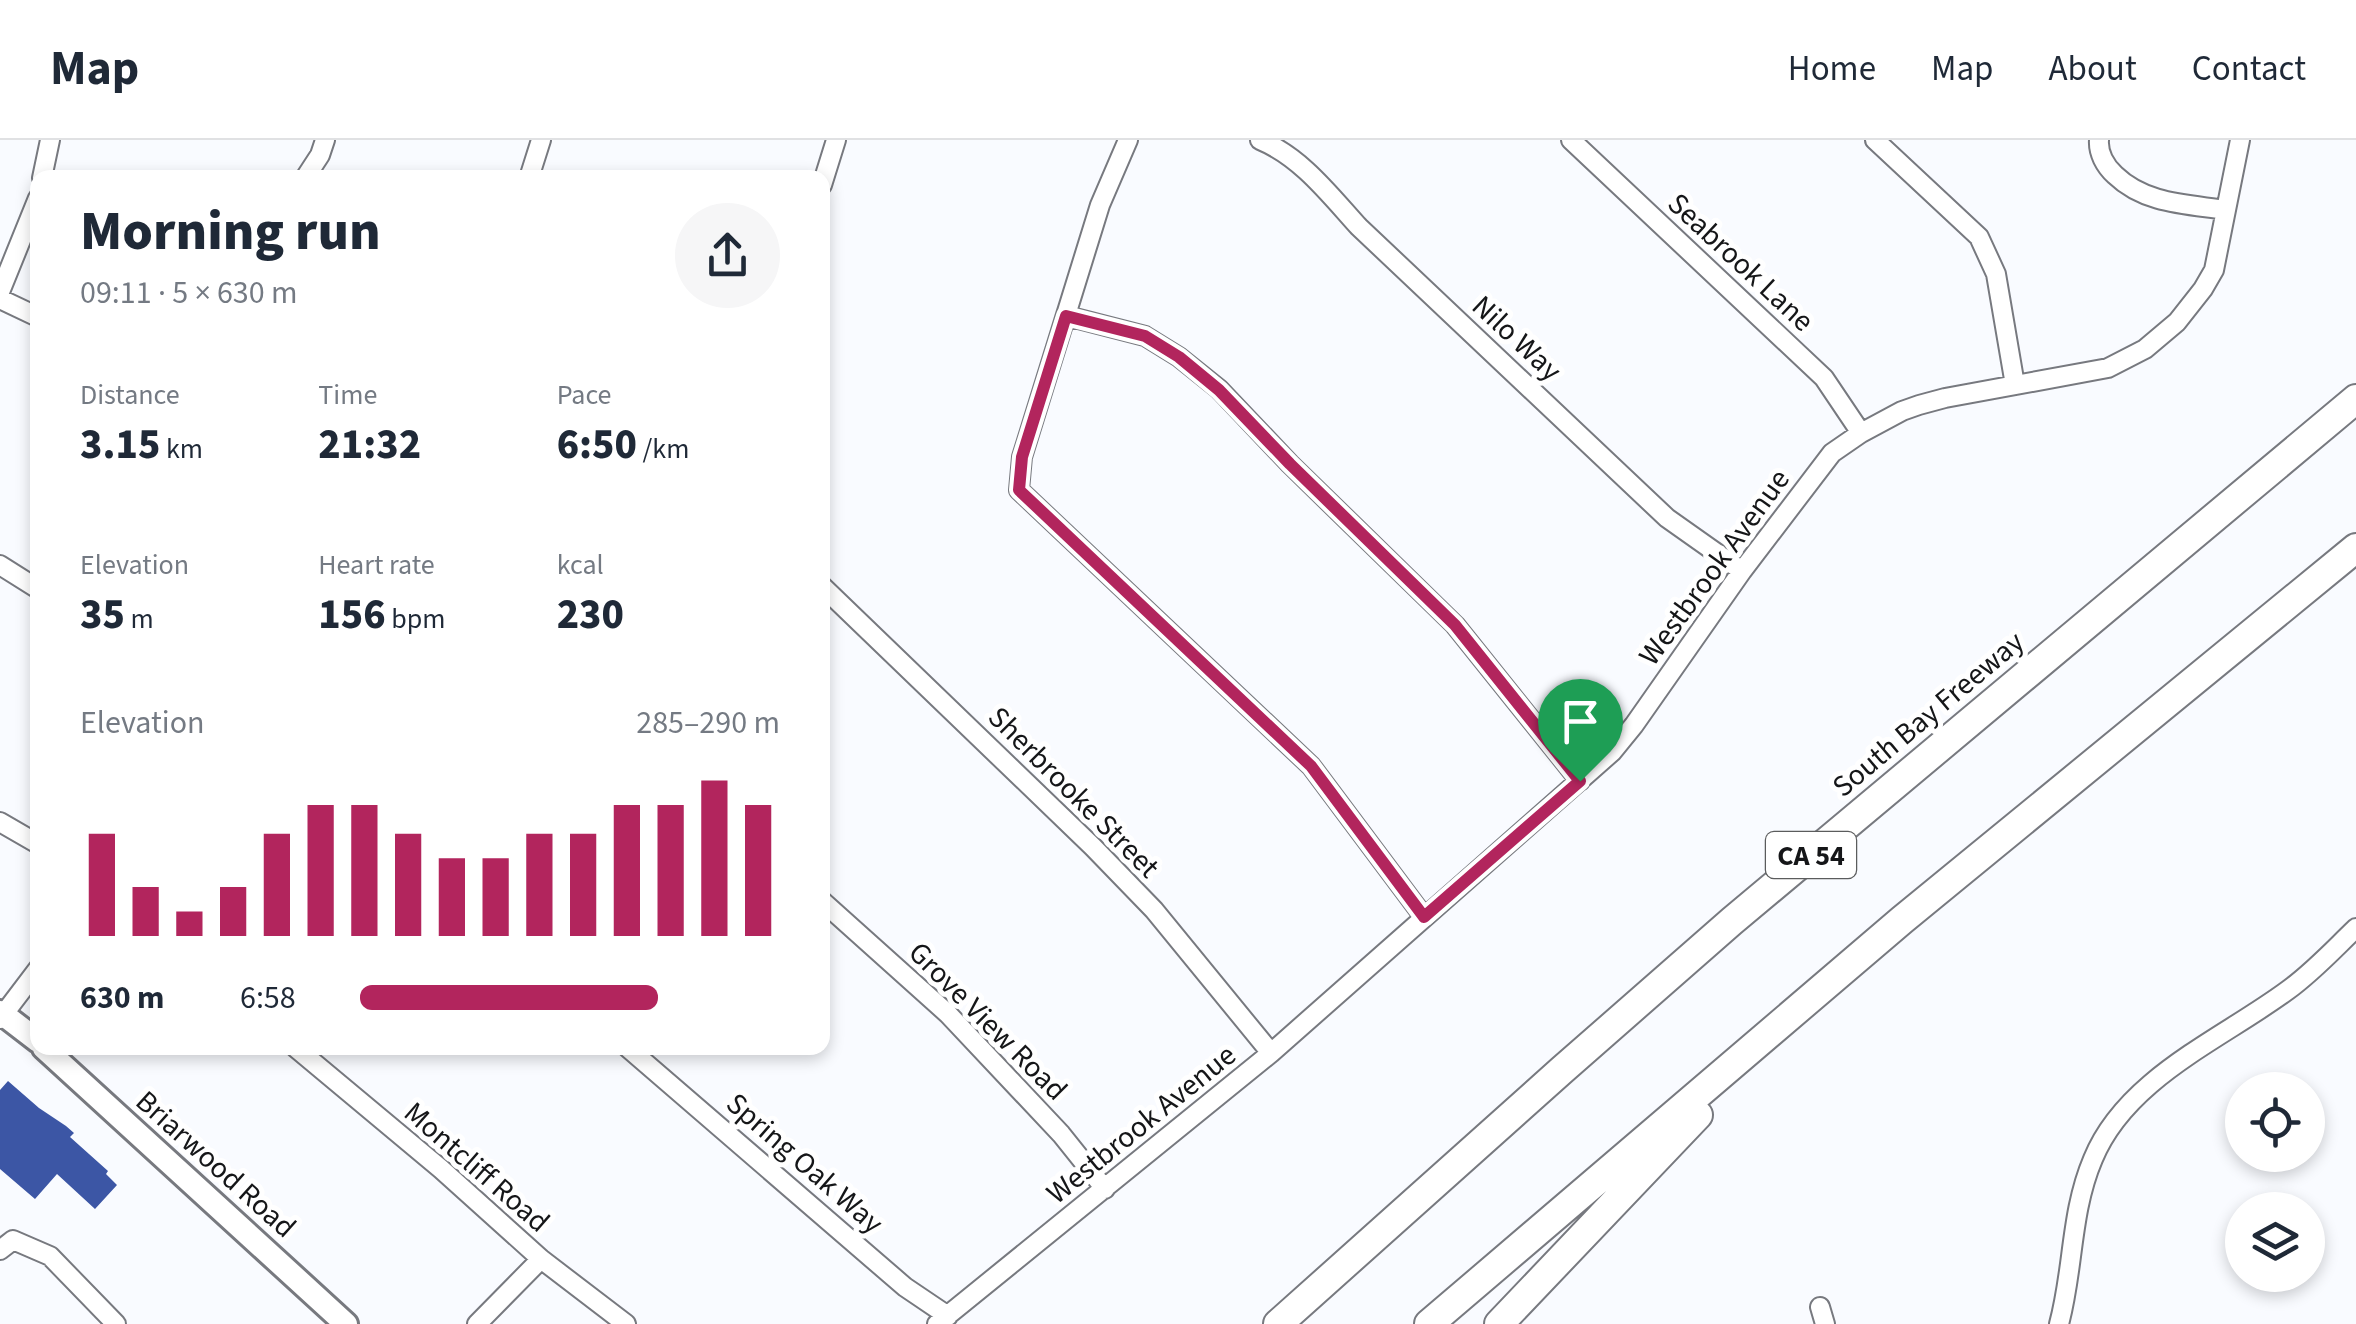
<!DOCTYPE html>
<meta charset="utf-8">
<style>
body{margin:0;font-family:"Source Sans 3",sans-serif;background:#f6f6f7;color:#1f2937;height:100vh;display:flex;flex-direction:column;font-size:38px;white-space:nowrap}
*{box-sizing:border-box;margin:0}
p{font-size:32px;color:#747a83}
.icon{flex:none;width:55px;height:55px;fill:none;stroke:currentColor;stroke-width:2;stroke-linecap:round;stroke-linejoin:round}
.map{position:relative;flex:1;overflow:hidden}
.panel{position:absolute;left:30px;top:30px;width:800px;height:885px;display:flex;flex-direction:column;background:#fff;border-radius:20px;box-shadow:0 5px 15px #0003}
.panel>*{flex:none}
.tools{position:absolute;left:2225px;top:932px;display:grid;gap:20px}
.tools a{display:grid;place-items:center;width:100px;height:100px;border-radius:50%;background:#fff;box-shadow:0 5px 15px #0003;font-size:50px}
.pin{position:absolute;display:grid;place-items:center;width:85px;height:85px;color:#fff;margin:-102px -42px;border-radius:50% 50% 50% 0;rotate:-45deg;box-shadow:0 0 10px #0007}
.pin .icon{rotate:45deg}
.round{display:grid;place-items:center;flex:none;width:105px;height:105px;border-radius:52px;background:#f6f6f7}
.summary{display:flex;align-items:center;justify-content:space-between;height:170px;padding:0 50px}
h1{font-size:55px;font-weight:800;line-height:75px}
.figures{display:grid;grid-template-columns:repeat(3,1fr);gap:15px;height:170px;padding:10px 50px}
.figures div{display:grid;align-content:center}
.figures b{font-size:42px;font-weight:800}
.figures small{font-size:28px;font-weight:400}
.figures p{font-size:28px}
.chart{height:280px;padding:20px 50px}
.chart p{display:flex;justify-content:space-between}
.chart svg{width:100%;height:180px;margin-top:10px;stroke:#b2255d;stroke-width:6}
ul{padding:0 50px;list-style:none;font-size:32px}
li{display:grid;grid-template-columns:160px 120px 1fr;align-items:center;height:75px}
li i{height:25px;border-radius:12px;background:#b2255d}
header{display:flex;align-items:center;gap:60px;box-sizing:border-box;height:140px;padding:0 50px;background:#fff;border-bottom:2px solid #e0e1e3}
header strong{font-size:48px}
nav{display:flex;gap:55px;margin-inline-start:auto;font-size:35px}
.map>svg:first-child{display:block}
</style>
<header>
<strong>Map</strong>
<nav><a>Home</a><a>Map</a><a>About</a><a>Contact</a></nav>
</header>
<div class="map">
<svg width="2356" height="1184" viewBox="0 0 2356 1184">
<rect width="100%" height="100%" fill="#f9fbff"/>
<path fill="#3c56a5" d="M8 941 39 968 66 986 74 993 70 997 108 1031 106 1034 117 1045 95 1069 57 1034 35 1059 0 1029V950Z"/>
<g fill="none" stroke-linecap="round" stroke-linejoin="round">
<g stroke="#77797f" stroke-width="22">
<path id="minor" d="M1128 0 1100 65 1022 317 1019 350 1311 626 1424 777
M1260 0C1301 17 1329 54 1359 87L1667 378 1742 431
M1571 0 1824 238 1861 293
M1875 0 1979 97 1996 134 2015 245
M2099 0C2098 13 2105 26 2115 35 2145 64 2186 64 2226 70
M42 38 50 0
M305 38 320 15 325 0
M529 38 541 0
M822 45 836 0
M0 152 38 58
M0 159 38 177
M1067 176 1145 196 1179 217 1219 249 1290 324 1455 485 1580 641
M0 425 38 449
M822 446 1093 707 1154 770 1271 913
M0 682 38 704
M822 761 948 874 1061 994 1105 1049
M0 879 38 829
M296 908 441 1029 541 1119 626 1184
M628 908 905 1147 948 1176
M0 1110 13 1100 50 1116 116 1184
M1820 1167 1825 1184
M477 1184 541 1119
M937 1184 1271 913 1612 612 1634 585 1742 431 1832 313 1861 293 1902 271 1919 265 1945 258 2108 228 2145 209 2177 182 2203 149 2214 130 2240 0
M2059 1184C2074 1129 2070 1073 2093 1019 2126 938 2222 899 2288 850 2313 832 2334 809 2356 788"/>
</g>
<g stroke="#77797f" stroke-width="28">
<path id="major" d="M0 872 38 901
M44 908 346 1184"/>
</g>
<g stroke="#77797f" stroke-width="32">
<path id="highway" d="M1278 1184 1562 930 1732 781 2356 259
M1429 1184 1902 780 2356 408
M1499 1184 1698 975"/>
</g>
<use href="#minor" stroke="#fff" stroke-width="18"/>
<use href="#major" stroke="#fff" stroke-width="22"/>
<use href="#highway" stroke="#fff" stroke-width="28"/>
</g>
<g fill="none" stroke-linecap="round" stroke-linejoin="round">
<g stroke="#fff" stroke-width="20">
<path id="route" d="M1066 176 1145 196 1179 217 1219 250 1290 324 1455 485 1580 641 1424 777 1311 626 1019 350 1022 317Z"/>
</g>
<use href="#route" stroke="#b2255d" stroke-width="12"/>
</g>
<g text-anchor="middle" stroke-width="10" stroke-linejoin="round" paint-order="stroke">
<rect fill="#fff" stroke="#5b5c5d" stroke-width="2.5" x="1766" y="692" width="90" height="46" rx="8"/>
<g font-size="28" font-weight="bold" fill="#151618">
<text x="1811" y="725">CA 54</text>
</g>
<g font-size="30" fill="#151618" stroke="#fff">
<text transform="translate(1741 122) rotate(43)" y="10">Seabrook Lane</text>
<text transform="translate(1517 198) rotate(43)" y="10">Nilo Way</text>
<text transform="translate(1714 427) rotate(-54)" y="10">Westbrook Avenue</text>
<text transform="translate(1928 574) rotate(-40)" y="10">South Bay Freeway</text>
<text transform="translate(1074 652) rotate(45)" y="10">Sherbrooke Street</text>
<text transform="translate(988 881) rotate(45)" y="10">Grove View Road</text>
<text transform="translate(1141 984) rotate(-39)" y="10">Westbrook Avenue</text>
<text transform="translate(805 1023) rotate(41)" y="10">Spring Oak Way</text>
<text transform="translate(216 1024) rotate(42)" y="10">Briarwood Road</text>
<text transform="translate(477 1027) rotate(41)" y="10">Montcliff Road</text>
</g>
</g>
</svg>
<div class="tools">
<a><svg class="icon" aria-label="locate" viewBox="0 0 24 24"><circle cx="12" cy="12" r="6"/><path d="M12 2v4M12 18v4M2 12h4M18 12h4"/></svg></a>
<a><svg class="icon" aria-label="layers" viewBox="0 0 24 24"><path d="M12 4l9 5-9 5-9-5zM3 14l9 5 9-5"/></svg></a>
</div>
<div class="pin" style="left:1580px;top:641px;background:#1e9e55"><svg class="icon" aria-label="arrive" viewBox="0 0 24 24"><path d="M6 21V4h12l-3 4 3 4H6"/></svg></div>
<section class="panel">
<div class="summary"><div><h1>Morning run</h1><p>09:11 · 5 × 630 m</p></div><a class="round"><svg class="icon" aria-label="share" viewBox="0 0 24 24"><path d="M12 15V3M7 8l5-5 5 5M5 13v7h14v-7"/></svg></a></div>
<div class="figures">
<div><p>Distance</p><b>3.15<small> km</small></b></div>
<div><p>Time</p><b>21:32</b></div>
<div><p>Pace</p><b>6:50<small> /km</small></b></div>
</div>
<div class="figures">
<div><p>Elevation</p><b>35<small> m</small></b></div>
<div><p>Heart rate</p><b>156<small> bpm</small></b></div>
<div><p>kcal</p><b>230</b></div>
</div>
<div class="chart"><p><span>Elevation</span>285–290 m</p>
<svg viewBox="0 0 160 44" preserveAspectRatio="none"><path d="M5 44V19M15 44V32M25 44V38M35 44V32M45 44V19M55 44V12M65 44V12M75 44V19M85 44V25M95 44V25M105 44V19M115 44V19M125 44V12M135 44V12M145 44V6M155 44V12"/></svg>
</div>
<ul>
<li><b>630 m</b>6:58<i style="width:71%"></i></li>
</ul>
</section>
</div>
